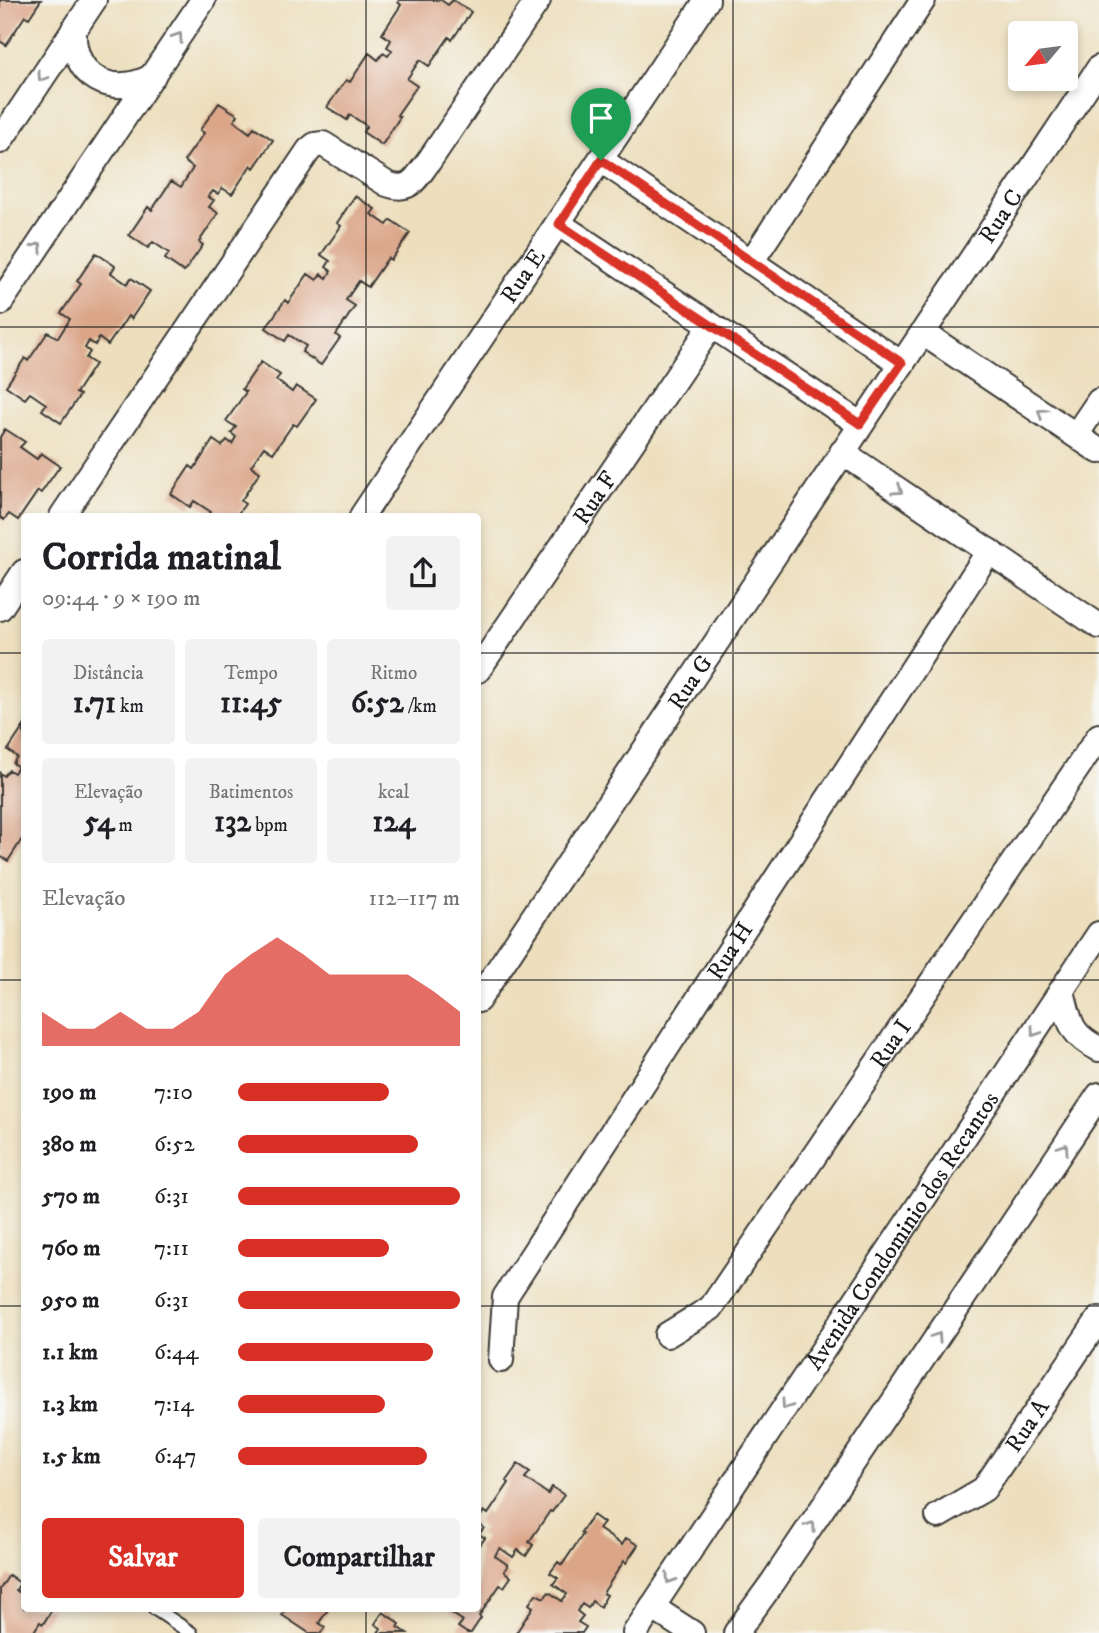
<!DOCTYPE html>
<html lang="pt">
<meta charset="utf-8">
<style>
body{margin:0;font-family:"IM FELL DW Pica",serif;background:#f2f2f2;color:#202124;height:100vh;display:flex;flex-direction:column;font-size:26px;white-space:nowrap}
*{box-sizing:border-box;margin:0}
p{font-size:23px;color:#757577}
.icon{flex:none;width:38px;height:38px;fill:none;stroke:currentColor;stroke-width:2;stroke-linecap:round;stroke-linejoin:round}
.map{position:relative;flex:1;overflow:hidden}
.drawer{position:absolute;left:21px;top:513px;width:460px;height:1099px;display:flex;flex-direction:column;background:#fff;border-radius:7px;box-shadow:0 4px 10px #0003}
.drawer>*{flex:none}
.needle{width:46px;rotate:241deg}
.fabs{position:absolute;left:1008px;top:21px;display:grid;gap:14px}
.fabs a{display:grid;place-items:center;width:70px;height:70px;border-radius:7px;background:#fff;box-shadow:0 4px 10px #0003;font-size:35px}
.pin{position:absolute;display:grid;place-items:center;width:60px;height:60px;color:#fff;margin:-72px -30px;border-radius:50% 50% 50% 0;rotate:-45deg;box-shadow:0 0 7px #0007}
.pin .icon{rotate:45deg}
.round{display:grid;place-items:center;flex:none;width:74px;height:74px;border-radius:7px;background:#f2f2f2}
.head{display:flex;align-items:center;justify-content:space-between;height:119px;padding:0 21px}
h1{font-size:38px;font-weight:700;line-height:52px}
.metrics{display:grid;grid-template-columns:repeat(3,1fr);gap:10px;height:119px;padding:7px 21px}
.metrics div{display:grid;align-content:center;border-radius:7px;background:#f2f2f2;text-align:center}
.metrics b{font-size:30px;font-weight:700}
.metrics small{font-size:19px;font-weight:400}
.metrics p{font-size:19px}
.chart{height:196px;padding:14px 21px}
.chart p{display:flex;justify-content:space-between}
.chart svg{width:100%;height:126px;margin-top:7px;fill:#d93025;opacity:.7}
.action{display:flex;gap:14px;margin-top:auto;padding:14px 21px}
.action a{flex:1;height:80px;border-radius:7px;background:#d93025;color:#fff;font-size:28px;font-weight:700;line-height:80px;text-align:center}
.action a+a{background:#f2f2f2;color:#202124}
ul{padding:0 21px;list-style:none;font-size:23px}
li{display:grid;grid-template-columns:112px 84px 1fr;align-items:center;height:52px}
li i{height:18px;border-radius:9px;background:#d93025}
.map>svg:first-child{display:block}
</style>
<div class="map">
<svg width="1099" height="1633" viewBox="0 0 1099 1633">
<rect width="100%" height="100%" fill="#f6f6f2"/>
<filter id="ink" filterUnits="userSpaceOnUse"><feTurbulence type="fractalNoise" baseFrequency=".0143" numOctaves="2"/><feDisplacementMap in="SourceGraphic" scale="14" xChannelSelector="R" yChannelSelector="G"/><feConvolveMatrix kernelMatrix="1 2 1 2 8 2 1 2 1" color-interpolation-filters="sRGB"/></filter>
<filter id="wash" filterUnits="userSpaceOnUse"><feTurbulence type="fractalNoise" baseFrequency=".00686" numOctaves="4" result="noise"/><feDisplacementMap in="SourceGraphic" scale="28" xChannelSelector="R" yChannelSelector="G"/><feGaussianBlur stdDeviation="1.57" result="paint"/><feColorMatrix in="noise" values="0 0 0 0 0 0 0 0 0 0 0 0 0 0 0 0 0 1.4 0 .05"/><feComposite in="paint" operator="in"/></filter>
<g filter="url(#wash)">
<rect width="100%" height="100%" fill="#eddfbe"/>
<g id="blocks">
<path fill="#dba588" d="M0 0H41L29 18 25 16 6 45 0 41Z
M399 0H441L448 5 453 0 471 12 452 40 449 37 429 66 420 60 407 79 417 86 397 115 400 117 382 145 363 132 367 126 350 115 347 120 327 107 346 80 350 82 369 53 378 60 383 53 388 56 392 50 387 47 391 40 382 34 401 5 398 2Z
M219 103 238 115 234 121 250 133 254 127 273 140 254 168 251 165 232 194 222 188 218 194 213 191 208 197 214 200 209 207 218 213 199 242 203 245 184 272 165 259 169 253 153 242 148 248 129 235 148 207 152 210 171 181 181 187 193 168 184 161 204 133 200 130Z
M355 196 375 209 371 214 387 225 391 220 410 233 391 260 388 258 368 287 359 281 346 300 355 306 336 335 340 338 321 365 302 352 306 346 289 335 285 341 266 328 285 300 288 303 308 274 317 280 321 274 327 278 331 271 326 267 330 261 321 255 341 226 337 223Z
M96 253 115 266 111 273 127 284 131 278 150 291 131 319 128 316 108 345 99 338 95 345 89 341 85 348 90 352 86 358 95 364 76 393 80 395 61 423 42 410 46 404 30 393 25 399 6 386 25 358 28 361 48 332 58 338 70 319 61 313 81 284 77 281Z
M261 362 280 375 276 380 292 392 296 386 316 399 297 426 293 424 273 453 264 447 251 466 260 472 241 501 245 504 236 516H208L211 512 194 501 190 507 171 494 190 466 194 469 213 440 222 446 227 440 232 444 236 437 231 433 236 427 226 421 246 392 242 389Z
M5 429 25 442 20 447 37 459 41 453 60 466 41 493 38 491 18 520 9 514 4 520 0 517V437Z
M24 726V828L23 831 24 836 8 861 0 856V773L4 776 9 770 14 773 18 767 13 763 17 757 8 750Z
M518 1464 530 1472 525 1478 548 1494 552 1487 564 1495 552 1512 550 1511 529 1542 533 1545 526 1556 518 1550 513 1557 500 1548 497 1552 495 1556 508 1565 504 1571 511 1577 504 1587 500 1585 479 1616 481 1618 471 1633H467L458 1627 463 1621 444 1608H478V1544L480 1545 485 1538 479 1534 484 1528 478 1523V1520L484 1511 488 1514 509 1483 506 1481Z
M593 1515 604 1523 599 1529 622 1545 626 1538 638 1545 626 1563 624 1561 603 1593 607 1595 600 1607 592 1601 588 1608 582 1604 577 1611 583 1616 578 1622 586 1627 582 1633H516L533 1607 529 1604 536 1594 544 1598 549 1592 562 1601 567 1594 553 1584 558 1578 550 1573 558 1562 562 1565 583 1534 581 1532Z
M9 1575 20 1583 16 1590 24 1596V1608H53L43 1624 40 1622 33 1633H0V1589Z
M286 1608H329L319 1623 325 1627 321 1633H309L282 1615Z
M383 1612 400 1624 398 1627 407 1633H378L381 1628 375 1624Z"/>
</g>
</g>
<g filter="url(#ink)">
<use href="#blocks" fill-opacity="0" stroke="#3b3934" stroke-width="2"/>
<g fill="none" stroke-linecap="round" stroke-linejoin="round">
<g stroke="#3b3934" stroke-width="16">
<path id="service" d="M154 1608 191 1633"/>
</g>
<g stroke="#3b3934" stroke-width="28">
<g id="minor">
<path d="M74 29C71 77 112 99 153 76"/>
<path d="M0 141 94 0"/>
<path d="M601 160 902 364"/>
<path d="M559 224 860 424"/>
<path d="M751 262 923 0"/>
<path d="M0 303 203 0"/>
<path d="M923 333 1099 451"/>
<path d="M1076 435 1099 401"/>
<path d="M842 452 1099 626"/>
<path d="M62 516 309 150 315 145 323 144 387 184C411 193 416 178 429 161L538 0"/>
<path id="s1" d="M362 516 707 0"/>
<path d="M0 608 24 572"/>
<path id="s2" d="M478 670 711 326"/>
<path d="M1062 991C1070 1022 1069 1034 1099 1049"/>
<path id="s3" d="M478 1000 1099 68"/>
<path id="s4" d="M667 1335 711 1308 1099 736"/>
<path id="s5" d="M501 1360 505 1297 989 551"/>
<path id="s6" d="M938 1516 984 1489 1099 1319"/>
<path d="M652 1607 692 1633"/>
<path id="s7" d="M635 1633 1099 934"/>
<path d="M736 1633 773 1582 1099 1095"/>
</g>
</g>
<use href="#service" stroke="#fff" stroke-width="12"/>
<use href="#minor" stroke="#fff" stroke-width="24"/>
</g>
<defs><path id="oneway-chevron" d="M-2-3.5L2.5 0L-2 3.5" fill="none" stroke-width="1.6" stroke-linecap="round" stroke-linejoin="round" transform="scale(1.75)"/></defs>
<g stroke="#999">
<use href="#oneway-chevron" transform="translate(178 37) rotate(-57)"/>
<use href="#oneway-chevron" transform="translate(42 77) rotate(123)"/>
<use href="#oneway-chevron" transform="translate(38 247) rotate(-56)"/>
<use href="#oneway-chevron" transform="translate(1042 413) rotate(-146)"/>
<use href="#oneway-chevron" transform="translate(898 490) rotate(34)"/>
<use href="#oneway-chevron" transform="translate(1035 1032) rotate(124)"/>
<use href="#oneway-chevron" transform="translate(1064 1148) rotate(-56)"/>
<use href="#oneway-chevron" transform="translate(937 1337) rotate(-56)"/>
<use href="#oneway-chevron" transform="translate(786 1405) rotate(124)"/>
<use href="#oneway-chevron" transform="translate(811 1526) rotate(-56)"/>
<use href="#oneway-chevron" transform="translate(670 1579) rotate(123)"/>
</g>
</g>
<g fill="none" stroke-linecap="round" stroke-linejoin="round" filter="url(#ink)">
<g stroke="#fff" stroke-width="14">
<path id="route" d="M601 160 902 363 860 424 559 224Z"/>
</g>
<use href="#route" stroke="#d93025" stroke-width="9"/>
</g>
<path fill="none" stroke="#1c1c1c" stroke-width="2" stroke-opacity="0.55" d="M366 0V516M733 0V1633M0 327H1099M0 653H24M478 653H1099M0 980H24M478 980H1099M0 1306H24M478 1306H1099M366 1608V1633"/>
<g text-anchor="middle" stroke-width="5" stroke-linejoin="round" paint-order="stroke">
<g font-size="24" fill="#1c1c1c" stroke="#f6f6f2">
<text dy="8" stroke="none"><textPath href="#s3" startOffset="942">Rua C</textPath></text>
<text dy="8" stroke="none"><textPath href="#s1" startOffset="289">Rua E</textPath></text>
<text dy="8" stroke="none"><textPath href="#s2" startOffset="208">Rua F</textPath></text>
<text dy="8" stroke="none"><textPath href="#s3" startOffset="382">Rua G</textPath></text>
<text dy="8" stroke="none"><textPath href="#s5" startOffset="476">Rua H</textPath></text>
<text dy="8" stroke="none"><textPath href="#s4" startOffset="371">Rua I</textPath></text>
<text dy="8" stroke="none"><textPath href="#s7" startOffset="483">Avenida Condominio dos Recantos</textPath></text>
<text dy="8" stroke="none"><textPath href="#s6" startOffset="130">Rua A</textPath></text>
</g>
</g>
</svg>
<div class="fabs">
<a><svg class="needle" viewBox="-14 -14 28 28"><path d="M0-13l5 13h-10z" fill="#e53935"/><path d="M0 13l5-13h-10z" fill="#757577"/></svg></a>
</div>
<div class="pin" style="left:601px;top:160px;background:#1e9e55"><svg class="icon" aria-label="arrive" viewBox="0 0 24 24"><path d="M6 21V4h12l-3 4 3 4H6"/></svg></div>
<section class="drawer">
<div class="head"><div><h1>Corrida matinal</h1><p>09:44 · 9 × 190 m</p></div><a class="round"><svg class="icon" aria-label="share" viewBox="0 0 24 24"><path d="M12 15V3M7 8l5-5 5 5M5 13v7h14v-7"/></svg></a></div>
<div class="metrics">
<div><p>Distância</p><b>1.71<small> km</small></b></div>
<div><p>Tempo</p><b>11:45</b></div>
<div><p>Ritmo</p><b>6:52<small> /km</small></b></div>
</div>
<div class="metrics">
<div><p>Elevação</p><b>54<small> m</small></b></div>
<div><p>Batimentos</p><b>132<small> bpm</small></b></div>
<div><p>kcal</p><b>124</b></div>
</div>
<div class="chart"><p><span>Elevação</span>112–117 m</p>
<svg viewBox="0 0 160 44" preserveAspectRatio="none"><path d="M0 44V32L10 38L20 38L30 32L40 38L50 38L60 32L70 19L80 12L90 6L100 12L110 19L120 19L130 19L140 19L150 25L160 32V44z"/></svg>
</div>
<ul>
<li><b>190 m</b>7:10<i style="width:68%"></i></li>
<li><b>380 m</b>6:52<i style="width:81%"></i></li>
<li><b>570 m</b>6:31<i style="width:100%"></i></li>
<li><b>760 m</b>7:11<i style="width:68%"></i></li>
<li><b>950 m</b>6:31<i style="width:100%"></i></li>
<li><b>1.1 km</b>6:44<i style="width:88%"></i></li>
<li><b>1.3 km</b>7:14<i style="width:66%"></i></li>
<li><b>1.5 km</b>6:47<i style="width:85%"></i></li>
</ul>
<div class="action"><a>Salvar</a><a>Compartilhar</a></div>
</section>
</div>
